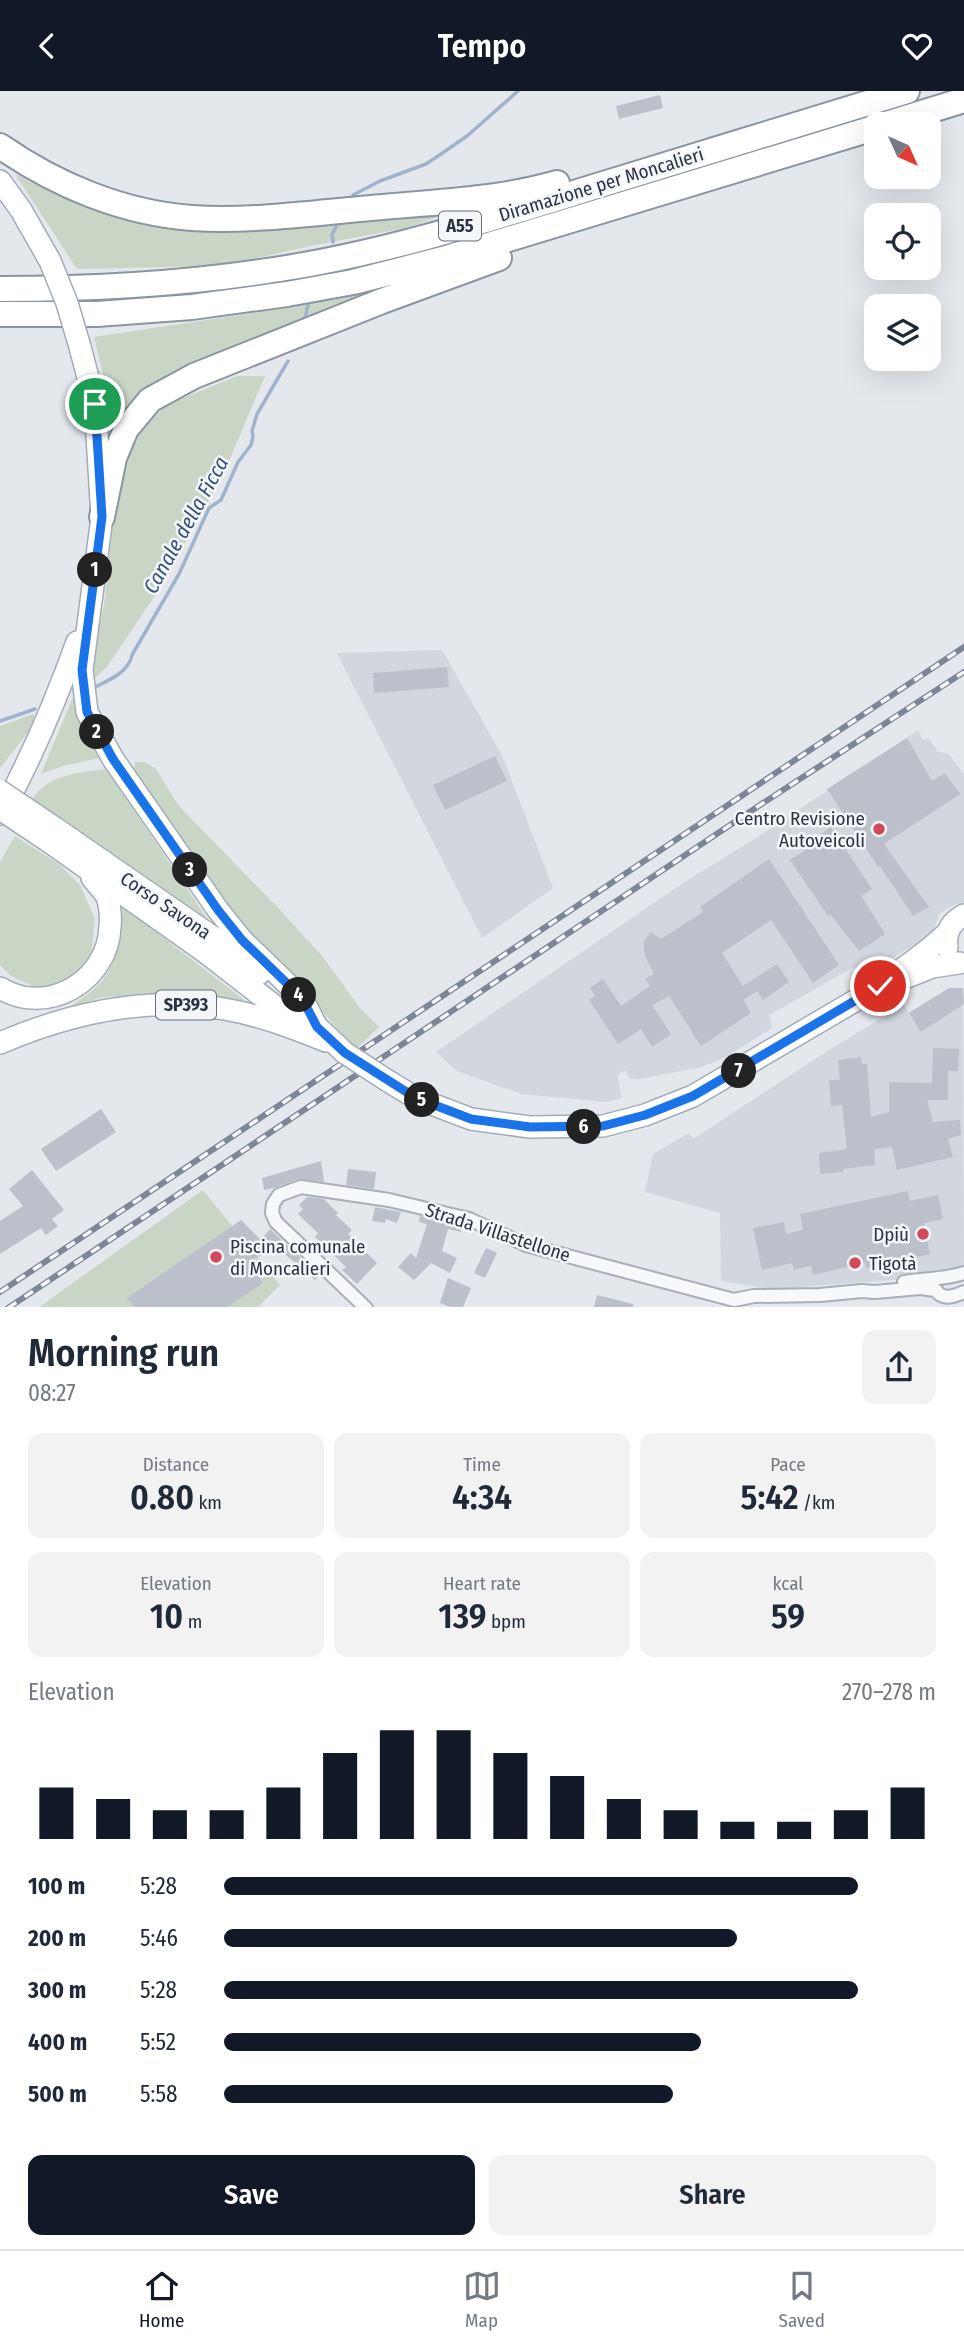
<!DOCTYPE html>
<meta charset="utf-8">
<style>
body{margin:0;font-family:"Fira Sans Condensed",sans-serif;background:#f2f2f3;color:#1f2937;height:100vh;display:flex;flex-direction:column;font-size:26px;white-space:nowrap}
*{box-sizing:border-box;margin:0}
p{font-size:23px;color:#747a83}
.icon{flex:none;width:38px;height:38px;fill:none;stroke:currentColor;stroke-width:2;stroke-linecap:round;stroke-linejoin:round}
.map{position:relative;height:1216px;overflow:hidden}
.details{display:flex;flex-direction:column;background:#fff;flex:1}
.details>*{flex:none}
.needle{width:46px;rotate:135deg}
.buttons{position:absolute;left:864px;top:21px;display:grid;gap:14px}
.buttons a{display:grid;place-items:center;width:77px;height:77px;border-radius:14px;background:#fff;box-shadow:0 7px 28px #0002;font-size:35px}
.pin{position:absolute;display:grid;place-items:center;width:60px;height:60px;color:#fff;margin:-30px;border:4px solid #fff;border-radius:50%;box-shadow:0 2px 7px #0007}
.km{position:absolute;width:35px;height:35px;margin:-18px;border-radius:50%;background:#222;color:#fff;font-size:19px;line-height:35px;text-align:center}
.round{display:grid;place-items:center;flex:none;width:74px;height:74px;border-radius:14px;background:#f2f2f3}
.head{display:flex;align-items:center;justify-content:space-between;height:119px;padding:0 28px}
h1{font-size:38px;font-weight:600;line-height:52px}
.metrics{display:grid;grid-template-columns:repeat(3,1fr);gap:10px;height:119px;padding:7px 28px}
.metrics div{display:grid;align-content:center;border-radius:14px;background:#f2f2f3;text-align:center}
.metrics b{font-size:35px;font-weight:600}
.metrics small{font-size:19px;font-weight:400}
.metrics p{font-size:19px}
.chart{height:196px;padding:14px 28px}
.chart p{display:flex;justify-content:space-between}
.chart svg{width:100%;height:126px;margin-top:7px;stroke:#111827;stroke-width:6}
.button{display:flex;gap:14px;margin-top:auto;padding:14px 28px}
.button a{flex:1;height:80px;border-radius:14px;background:#111827;color:#fff;font-size:28px;font-weight:600;line-height:80px;text-align:center}
.button a+a{background:#f2f2f3;color:#1f2937}
ul{padding:0 28px;list-style:none;font-size:23px}
li{display:grid;grid-template-columns:112px 84px 1fr;align-items:center;height:52px}
li i{height:18px;border-radius:9px;background:#111827}
header{display:flex;justify-content:space-between;align-items:center;height:91px;padding:0 28px;background:#111827;color:#fff;font-size:32px;font-weight:600}
.tabs{display:flex;justify-content:space-around;align-items:center;height:98px;border-top:2px solid #e0e1e3;background:#fff;font-size:19px;color:#747a83}
.tabs a{display:grid;justify-items:center;gap:4px}
.tabs .selected{color:#111827}
.map>svg:first-child{display:block}
</style>
<header><svg class="icon" aria-label="back" viewBox="0 0 24 24"><path d="M15 5l-7 7 7 7"/></svg>Tempo<svg class="icon" aria-label="heart" viewBox="0 0 24 24"><path d="M12 20l-8-8c-3-5 5-10 8-4 3-6 11-1 8 4z"/></svg></header>
<div class="map">
<svg width="964" height="1217" viewBox="0 0 964 1217">
<rect width="100%" height="100%" fill="#e4e7ec"/>
<path fill="#d2d6de" d="M442 559 502 664 553 797 482 847 337 562Z
M918 639 923 649 929 648 938 661 948 662 964 683V812L951 815 939 823 933 842 862 886 854 876 769 924 772 937 724 967 702 976 639 988 629 987 625 979 617 984 622 1007 606 1011 521 1003 457 980 436 961 683 792 764 742Z
M949 897H963L964 1177 918 1187 774 1198 721 1190 720 1122 645 1101 653 1063 689 1042 693 1048 832 957 904 914 909 922Z"/>
<path fill="#c9d6c5" d="M15 83 61 106 119 125 221 141 456 120 406 137 315 154 221 175 77 178Z
M404 195 175 286 112 346 105 292 94 246 293 216Z
M237 285H265L224 382 156 503 106 577 89 592 92 566 104 515 118 382 135 340 169 313Z
M73 606 81 635 99 667 63 675 41 683Z
M33 623 36 631 0 677V635Z
M135 671H145L156 678 178 714 282 821 323 866 359 916 379 936 355 959 285 876 249 851 133 686Z
M106 678 219 845 31 711C44 684 79 681 106 678Z
M15 745 60 774 80 794 95 828 91 866 66 889 40 898 11 885 0 874V771Z
M113 808 252 915 199 902 136 903 99 907 66 918C75 912 85 906 93 899 121 875 122 841 113 808Z
M203 1099 280 1194 258 1216 38 1217Z"/>
<g fill="none" stroke-linecap="round" stroke-linejoin="round">
<path stroke="#9fb4cc" stroke-width="3.5" d="M353 104 380 90 426 73 441 63 467 45 518 0
M333 151 332 144 337 133
M305 227 308 214
M93 597C108 590 129 581 132 564L179 483 209 417 221 409 238 371 251 354 253 345 252 340 257 323 288 270
M0 630 35 618"/>
</g>
<path fill="#bbc0ca" d="M660 4 663 17 619 28 616 15Z
M447 576 449 596 374 602 373 582Z
M907 647 932 690 945 682 960 703 884 753 929 816 913 825 880 775 878 776 827 698Z
M495 665 507 690 445 719 433 694Z
M831 736 872 798 861 805 885 843 859 860 831 824 828 825 790 769 808 757 806 754Z
M769 768 839 874 813 892 771 829 722 862 743 895 777 873 789 891 763 909 757 900 743 909 751 922 701 955 669 905 652 914 671 943 652 956 641 938 618 953 589 909 595 905 590 897 603 888 621 915 650 895 645 888 654 883 645 865 644 856V850L651 841 661 848 703 821 700 816Z
M949 897H963L964 913 921 941 909 922Z
M933 957 959 958 958 980H948V1009H927L933 1031 960 1029 961 1044 948 1048 953 1066 897 1079 892 1056 874 1058 875 1074 843 1078V1081L820 1083 819 1062 847 1058 842 1014 831 1015 829 989H840L838 969 861 966 862 973H867L871 1026 889 1021V991L932 992Z
M101 1018 116 1041 56 1080 41 1058Z
M321 1070 324 1091 299 1088 274 1097 264 1099 262 1087Z
M348 1078 376 1081 374 1098 346 1094Z
M32 1079 64 1119 52 1128 58 1135 46 1144 41 1137 0 1163V1130L23 1115 9 1098Z
M908 1100 910 1110 938 1104 943 1128 924 1132 930 1163 866 1177 865 1172 813 1184 811 1175 794 1179 792 1172 762 1179 753 1137 784 1131 786 1143 803 1139 800 1123Z
M307 1106 324 1108 338 1122 336 1124 352 1139 348 1143 377 1172 357 1193 342 1179 346 1176 315 1146 318 1142 298 1123 303 1118 299 1114Z
M375 1116 401 1121 397 1132 386 1128 385 1132 372 1130Z
M420 1125 462 1135 461 1141 448 1138 442 1160 457 1167 450 1182 431 1172 414 1189 398 1176 411 1162 416 1167 427 1133 419 1131Z
M241 1129 261 1149 270 1138 319 1184 315 1189 278 1157 248 1170 263 1192 227 1216H134L127 1207Z
M486 1157 497 1162 485 1187 474 1182Z
M448 1187 471 1197 463 1216H450L440 1212Z
M597 1204 633 1213V1216H594Z"/>
<g fill="none" stroke-linecap="round" stroke-linejoin="round">
<g stroke="#a9aeb7" stroke-width="16">
<path id="minor" d="M904 1191C924 1187 944 1189 964 1182
M936 1199C942 1210 955 1205 964 1201
M734 1209 754 1205 820 1204 862 1200 875 1201 920 1197 936 1199
M366 1217 276 1131 272 1122 273 1113 279 1104 301 1096 389 1109 469 1128 526 1154 734 1209"/>
</g>
<g stroke="#a3abb8" stroke-width="24">
<path id="primary" d="M0 90 21 119 50 170
M80 256 95 313 102 426 82 579 87 621 113 668 218 819 242 849 302 907 317 936
M1 723C32 666 55 612 77 551
M55 737 217 849 259 883
M48 750 205 861 299 934
M947 856C945 841 951 831 964 824
M902 888 932 876 959 872
M0 897C47 926 108 890 110 836 111 826 110 812 106 804 102 798 96 792 92 787
M309 928 345 962
M0 952C70 922 148 905 224 918 260 924 293 937 326 950
M388 990 416 1007 471 1028 530 1036 603 1035 645 1024 693 1005 880 895C902 877 927 862 947 842"/>
</g>
<g stroke="#8b94a3" stroke-width="28">
<path id="motorway" d="M886 33 964 9
M0 55C56 94 123 122 192 127 255 131 320 121 383 116 440 111 502 108 557 92
M0 198C94 198 187 193 280 178 384 162 487 129 587 98 694 65 800 33 907 0
M0 223H97L192 216 287 203 353 191 443 168 877 36
M102 426 114 367 126 338 150 309 194 285 382 210 499 167"/>
</g>
<use href="#minor" stroke="#f7f8fa" stroke-width="12"/>
<use href="#primary" stroke="#fff" stroke-width="21"/>
<use href="#motorway" stroke="#fff" stroke-width="24"/>
<g stroke="#7d8696" stroke-width="6">
<path id="rail" d="M0 1201 964 556
M8 1217 757 716 964 581"/>
</g>
<use href="#rail" stroke="#f4f6f9" stroke-width="3.5" stroke-dasharray="10" stroke-linecap="butt"/>
<g stroke="#a3abb8" stroke-width="24" stroke-linecap="butt">
<path id="primary-bridge" d="M50 170 67 212 80 256
M0 700 55 737
M0 718 48 750
M345 962 388 990"/>
</g>
<use href="#primary-bridge" stroke="#fff" stroke-width="21"/>
</g>
<g fill="none" stroke-linecap="round" stroke-linejoin="round">
<g stroke="#fff" stroke-width="14">
<path id="route" d="M95 313 102 426 82 579 87 621 113 668 218 819 242 849 302 907 317 936 345 962 416 1007 471 1028 530 1036 603 1035 645 1024 693 1005 880 895"/>
</g>
<use href="#route" stroke="#1a73e8" stroke-width="9"/>
</g>
<g fill="#d1495b" stroke="#f4f6f9" stroke-width="2.5">
<circle cx="879" cy="738" r="7"/>
<circle cx="923" cy="1143" r="7"/>
<circle cx="216" cy="1166" r="7"/>
<circle cx="855" cy="1172" r="7"/>
</g>
<g text-anchor="middle" stroke-width="5" stroke-linejoin="round" paint-order="stroke">
<g fill="#f4f6f9" stroke="#676e7b" stroke-width="2">
<rect x="439" y="120.5" width="42" height="29" rx="5"/>
<rect x="156" y="899.5" width="60" height="29" rx="5"/>
</g>
<g font-size="18" font-weight="bold" fill="#2b3445">
<text x="460" y="141">A55</text>
<text x="186" y="920">SP393</text>
</g>
<g font-size="19" fill="#2b3445" stroke="#f4f6f9">
<text transform="translate(601 93) rotate(-17)" y="7">Diramazione per Moncalieri</text>
<text transform="translate(166 814) rotate(34)" y="7">Corso Savona</text>
<text transform="translate(498 1141) rotate(18)" y="7">Strada Villastellone</text>
</g>
<g font-size="19" fill="#2b3445" stroke="#f4f6f9" text-anchor="end">
<text x="865" y="734">Centro Revisione<tspan x="865" dy="22">Autoveicoli</tspan></text>
<text x="909" y="1150">Dpiù</text>
<text x="230" y="1162" text-anchor="start">Piscina comunale<tspan x="230" dy="22">di Moncalieri</tspan></text>
<text x="869" y="1179" text-anchor="start">Tigotà</text>
</g>
<g font-size="21" font-style="italic" fill="#34527a" stroke="#f4f6f9">
<text transform="translate(186 434) rotate(-61)" y="7">Canale della Ficca</text>
</g>
</g>
</svg>
<div class="buttons">
<a><svg class="needle" viewBox="-14 -14 28 28"><path d="M0-13l5 13h-10z" fill="#e53935"/><path d="M0 13l5-13h-10z" fill="#747a83"/></svg></a>
<a><svg class="icon" aria-label="locate" viewBox="0 0 24 24"><circle cx="12" cy="12" r="6"/><path d="M12 2v4M12 18v4M2 12h4M18 12h4"/></svg></a>
<a><svg class="icon" aria-label="layers" viewBox="0 0 24 24"><path d="M12 4l9 5-9 5-9-5zM3 14l9 5 9-5"/></svg></a>
</div>
<div class="pin" style="left:95px;top:313px;background:#1e9e55"><svg class="icon" aria-label="arrive" viewBox="0 0 24 24"><path d="M6 21V4h12l-3 4 3 4H6"/></svg></div>
<div class="pin" style="left:880px;top:895px;background:#d93025"><svg class="icon" aria-label="check" viewBox="0 0 24 24"><path d="M5 12l5 5 9-10"/></svg></div>
<b class="km" style="left:95px;top:479px">1</b>
<b class="km" style="left:97px;top:641px">2</b>
<b class="km" style="left:190px;top:779px">3</b>
<b class="km" style="left:299px;top:904px">4</b>
<b class="km" style="left:422px;top:1009px">5</b>
<b class="km" style="left:584px;top:1036px">6</b>
<b class="km" style="left:739px;top:980px">7</b>
</div>
<section class="details">
<div class="head"><div><h1>Morning run</h1><p>08:27</p></div><a class="round"><svg class="icon" aria-label="share" viewBox="0 0 24 24"><path d="M12 15V3M7 8l5-5 5 5M5 13v7h14v-7"/></svg></a></div>
<div class="metrics">
<div><p>Distance</p><b>0.80<small> km</small></b></div>
<div><p>Time</p><b>4:34</b></div>
<div><p>Pace</p><b>5:42<small> /km</small></b></div>
</div>
<div class="metrics">
<div><p>Elevation</p><b>10<small> m</small></b></div>
<div><p>Heart rate</p><b>139<small> bpm</small></b></div>
<div><p>kcal</p><b>59</b></div>
</div>
<div class="chart"><p><span>Elevation</span>270–278 m</p>
<svg viewBox="0 0 160 44" preserveAspectRatio="none"><path d="M5 44V26M15 44V30M25 44V34M35 44V34M45 44V26M55 44V14M65 44V6M75 44V6M85 44V14M95 44V22M105 44V30M115 44V34M125 44V38M135 44V38M145 44V34M155 44V26"/></svg>
</div>
<ul>
<li><b>100 m</b>5:28<i style="width:89%"></i></li>
<li><b>200 m</b>5:46<i style="width:72%"></i></li>
<li><b>300 m</b>5:28<i style="width:89%"></i></li>
<li><b>400 m</b>5:52<i style="width:67%"></i></li>
<li><b>500 m</b>5:58<i style="width:63%"></i></li>
</ul>
<div class="button"><a>Save</a><a>Share</a></div>
</section>
<nav class="tabs">
<a class="selected"><svg class="icon" aria-label="home" viewBox="0 0 24 24"><path d="M3 11l9-7 9 7M6 9v11h12V9"/></svg>Home</a>
<a><svg class="icon" aria-label="map" viewBox="0 0 24 24"><path d="M3 6l6-2 6 2 6-2v14l-6 2-6-2-6 2zM9 4v14M15 6v14"/></svg>Map</a>
<a><svg class="icon" aria-label="saved" viewBox="0 0 24 24"><path d="M7 4h10v16l-5-4-5 4z"/></svg>Saved</a>
</nav>
